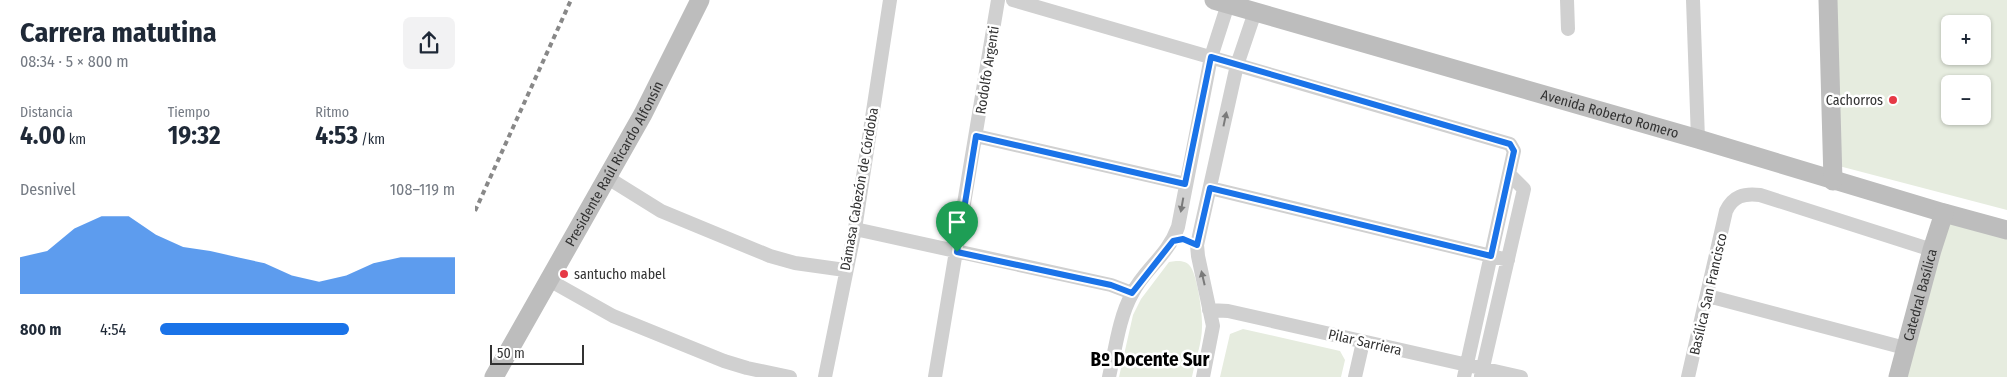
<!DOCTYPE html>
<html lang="es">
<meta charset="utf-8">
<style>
body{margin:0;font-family:"Fira Sans Condensed",sans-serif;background:#f2f2f3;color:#1f2937;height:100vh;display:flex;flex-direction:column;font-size:19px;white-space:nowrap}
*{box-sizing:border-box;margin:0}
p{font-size:16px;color:#747a83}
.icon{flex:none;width:28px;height:28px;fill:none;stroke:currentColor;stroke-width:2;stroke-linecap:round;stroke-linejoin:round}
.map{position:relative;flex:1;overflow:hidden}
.drawer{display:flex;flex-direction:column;background:#fff;width:475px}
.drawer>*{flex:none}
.buttons{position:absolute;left:1466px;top:15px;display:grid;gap:10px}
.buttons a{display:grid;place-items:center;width:50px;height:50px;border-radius:8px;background:#fff;box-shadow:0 1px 4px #0004;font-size:25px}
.scale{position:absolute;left:15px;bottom:12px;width:94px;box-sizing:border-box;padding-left:5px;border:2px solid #333;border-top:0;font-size:14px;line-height:18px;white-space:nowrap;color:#333;-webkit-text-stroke:4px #fff;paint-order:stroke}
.pin{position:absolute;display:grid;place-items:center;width:42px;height:42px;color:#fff;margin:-51px -21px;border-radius:50% 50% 50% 0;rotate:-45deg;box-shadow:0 0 5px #0007}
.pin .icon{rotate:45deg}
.round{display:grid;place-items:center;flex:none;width:52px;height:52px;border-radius:8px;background:#f2f2f3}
.headline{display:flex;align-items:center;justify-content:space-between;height:85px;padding:0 20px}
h1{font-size:28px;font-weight:700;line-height:38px}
.metrics{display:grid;grid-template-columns:repeat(3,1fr);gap:8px;height:85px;padding:5px 20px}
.metrics div{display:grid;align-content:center}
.metrics b{font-size:25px;font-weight:700}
.metrics small{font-size:14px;font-weight:400}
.metrics p{font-size:14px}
.chart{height:140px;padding:10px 20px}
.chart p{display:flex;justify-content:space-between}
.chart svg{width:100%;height:90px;margin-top:5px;fill:#1a73e8;opacity:.7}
ul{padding:0 20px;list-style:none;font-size:16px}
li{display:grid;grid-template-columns:80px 60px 1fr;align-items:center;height:38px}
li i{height:12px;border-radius:6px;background:#1a73e8}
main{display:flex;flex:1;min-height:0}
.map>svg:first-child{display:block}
</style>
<main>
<section class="drawer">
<div class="headline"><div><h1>Carrera matutina</h1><p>08:34 · 5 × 800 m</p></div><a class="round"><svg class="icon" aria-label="share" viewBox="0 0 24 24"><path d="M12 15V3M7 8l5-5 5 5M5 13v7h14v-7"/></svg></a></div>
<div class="metrics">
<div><p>Distancia</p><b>4.00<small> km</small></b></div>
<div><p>Tiempo</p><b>19:32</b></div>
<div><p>Ritmo</p><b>4:53<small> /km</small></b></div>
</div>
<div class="chart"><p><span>Desnivel</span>108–119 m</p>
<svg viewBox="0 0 160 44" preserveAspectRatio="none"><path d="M0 44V26L10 23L20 12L30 6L40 6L50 15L60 21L70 23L80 26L90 29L100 35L110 38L120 35L130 29L140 26L150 26L160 26V44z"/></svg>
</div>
<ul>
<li><b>800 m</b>4:54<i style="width:64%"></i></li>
</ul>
</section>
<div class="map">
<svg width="1532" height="377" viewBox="0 0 1532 377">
<rect width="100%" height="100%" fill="#fff"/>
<path fill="#e6ecdf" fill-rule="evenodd" d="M1358 0H1532V210L1364 166ZM1475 24H1508V56H1475ZM1475 84H1508V116H1475Z
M1471 217 1532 234V377H1431Z
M701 261C706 261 711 261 715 266 722 274 728 315 727 327 727 343 720 361 717 377H644L658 315 666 299 694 262Z
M768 329 865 351 870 360 866 377H745L755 334Z"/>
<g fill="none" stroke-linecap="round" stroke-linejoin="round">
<path stroke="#d0d0d0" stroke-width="14" d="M538 0 1035 144 1039 151 989 377
M1092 0 1093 29
M1218 0 1223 139
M501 136 711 184
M133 178 186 211 295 256 320 263 370 270
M735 188 1033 260
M380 229 636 285 657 293
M74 280 138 316 249 361 272 368 315 377
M1233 296 1430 348
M734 310 753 311 1046 377
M1006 376 1049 189 1034 174
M350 377 380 229 415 0
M460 377 523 0
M634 377C640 351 644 317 657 294 670 268 692 257 703 227L736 57 753 4
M728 377 738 326 723 256 722 245 762 65 780 12
M880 377 888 342
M1213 377 1251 211C1258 196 1269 193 1285 195L1457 250"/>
<g stroke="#bdbdbd" stroke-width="19">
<path id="s1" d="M739 0 1223 139 1469 213 1532 230"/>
<path d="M1353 0 1358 181"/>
<path id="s2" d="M19 377 168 114 225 0"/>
<path id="s3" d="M1423 377 1457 250 1469 213"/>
</g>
<path stroke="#888" stroke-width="4" stroke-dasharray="5 4" stroke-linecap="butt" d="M0 211 96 0"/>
</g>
<defs><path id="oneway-solid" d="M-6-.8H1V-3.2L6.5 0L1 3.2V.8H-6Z" transform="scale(1.25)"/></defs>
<g fill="#7a7a7a">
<use href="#oneway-solid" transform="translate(750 119) rotate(-78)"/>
<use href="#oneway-solid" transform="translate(707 205) rotate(100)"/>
<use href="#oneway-solid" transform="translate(728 278) rotate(-103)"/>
</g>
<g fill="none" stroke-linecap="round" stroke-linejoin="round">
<g stroke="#fff" stroke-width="10">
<path id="route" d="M736 57 1035 144 1039 151 1016 256 735 188 722 245 708 239 698 241 657 293 636 285 482 252 501 136 710 184Z"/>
</g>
<use href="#route" stroke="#1a73e8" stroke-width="6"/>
</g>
<g fill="#e63946" stroke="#fff" stroke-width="2">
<circle cx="1418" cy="100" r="5"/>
<circle cx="89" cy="274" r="5"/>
</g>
<g text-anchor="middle" stroke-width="5" stroke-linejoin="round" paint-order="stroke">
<g font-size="14" fill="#333" stroke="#fff">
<text transform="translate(512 70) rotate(-81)" y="5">Rodolfo Argenti</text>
<text dy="5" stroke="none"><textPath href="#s1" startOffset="412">Avenida Roberto Romero</textPath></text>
<text dy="5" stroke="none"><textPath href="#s2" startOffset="245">Presidente Raúl Ricardo Alfonsín</textPath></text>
<text transform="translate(384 189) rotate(-80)" y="5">Dámasa Cabezón de Córdoba</text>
<text transform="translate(1233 294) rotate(-77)" y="5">Basílica San Francisco</text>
<text dy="5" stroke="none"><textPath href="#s3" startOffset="85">Catedral Basílica</textPath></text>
<text transform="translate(890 342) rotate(13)" y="5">Pilar Sarriera</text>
</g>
<g font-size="14" fill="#333" stroke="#fff" text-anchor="end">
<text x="1408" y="105">Cachorros</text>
<text x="99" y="279" text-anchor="start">santucho mabel</text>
</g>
<g font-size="19" font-weight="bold" fill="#000" stroke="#fff">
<text x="675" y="366">Bº Docente Sur</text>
</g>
</g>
</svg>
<div class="buttons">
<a>+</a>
<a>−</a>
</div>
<div class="scale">50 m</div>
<div class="pin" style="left:482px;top:252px;background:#1e9e55"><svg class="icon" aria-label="arrive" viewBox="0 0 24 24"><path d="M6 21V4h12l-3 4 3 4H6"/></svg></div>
</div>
</main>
